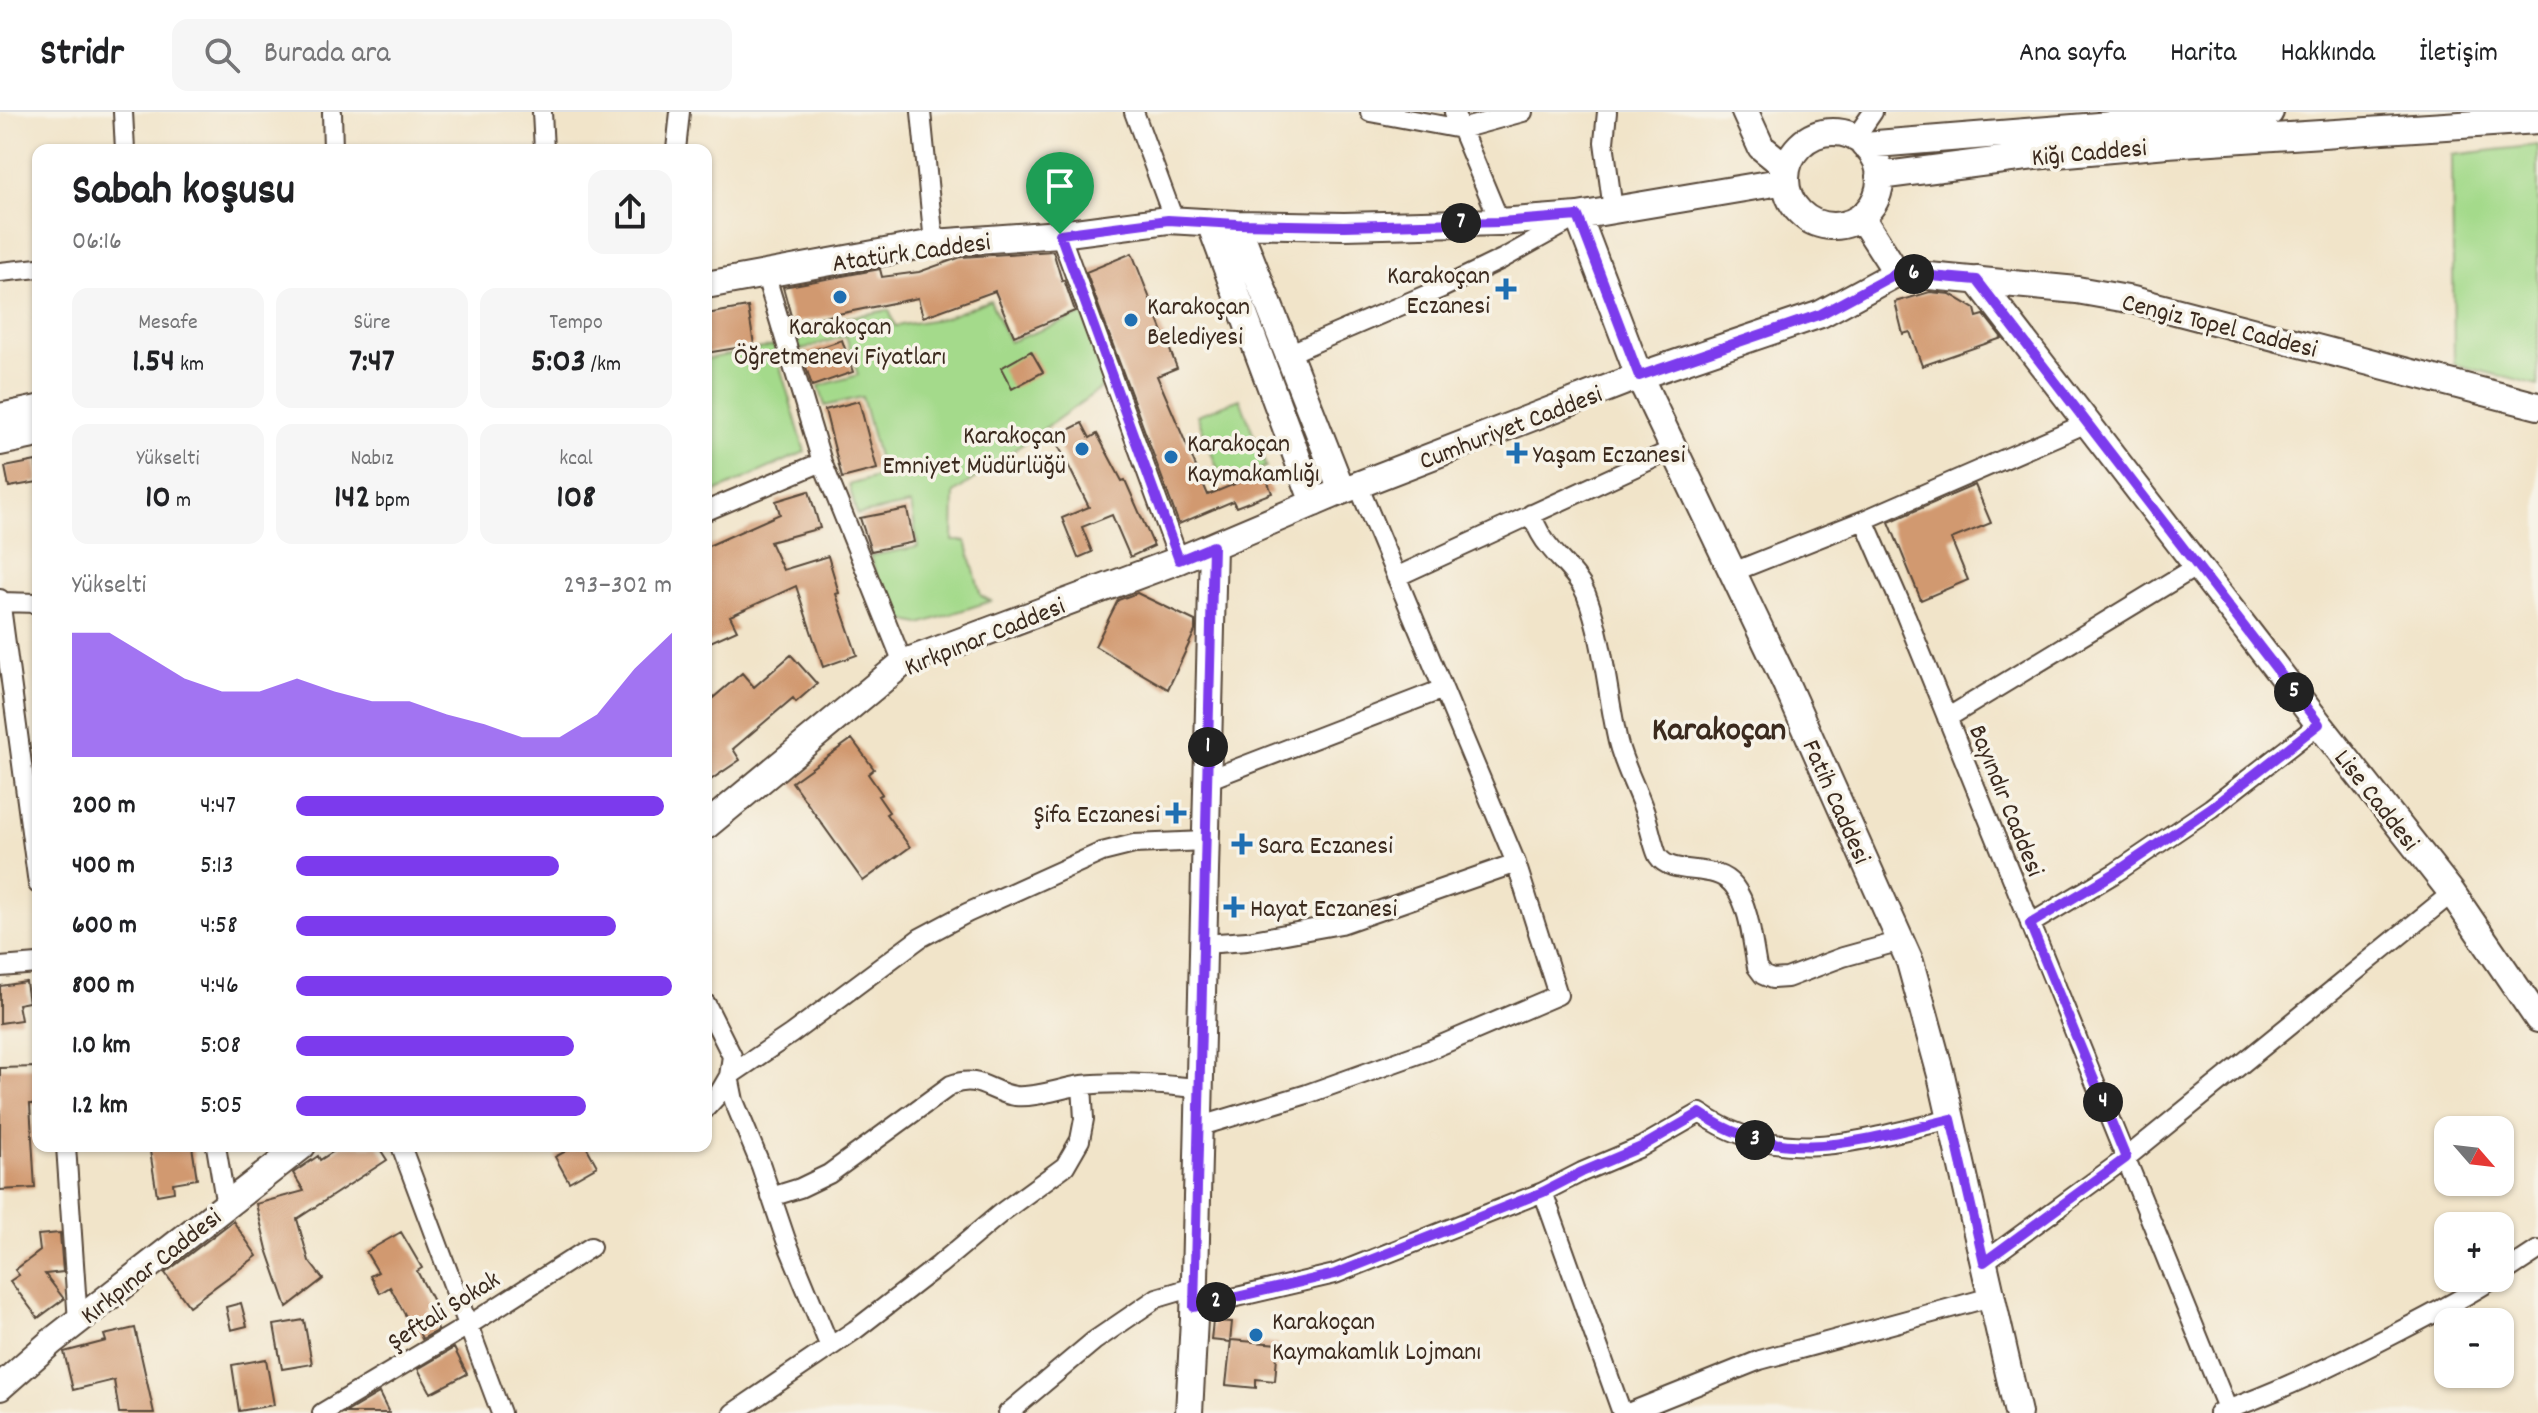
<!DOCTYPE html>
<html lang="tr">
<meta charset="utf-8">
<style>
body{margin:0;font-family:Dekko,sans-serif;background:#f6f6f6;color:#202124;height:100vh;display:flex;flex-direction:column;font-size:30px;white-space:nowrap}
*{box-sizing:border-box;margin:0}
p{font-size:26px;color:#757577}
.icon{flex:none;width:44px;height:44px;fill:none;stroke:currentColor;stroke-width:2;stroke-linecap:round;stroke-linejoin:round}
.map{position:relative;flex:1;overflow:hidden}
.sheet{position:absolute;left:32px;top:32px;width:680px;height:1008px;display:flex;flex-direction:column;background:#fff;border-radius:16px;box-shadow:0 2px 6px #0004}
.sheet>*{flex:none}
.needle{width:52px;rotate:118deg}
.buttons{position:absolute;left:2434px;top:1004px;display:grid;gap:16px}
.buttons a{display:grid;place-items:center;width:80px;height:80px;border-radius:16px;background:#fff;box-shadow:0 2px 6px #0004;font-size:40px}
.pin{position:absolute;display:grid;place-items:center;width:68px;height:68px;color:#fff;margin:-82px -34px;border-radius:50% 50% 50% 0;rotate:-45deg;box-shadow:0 0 8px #0007}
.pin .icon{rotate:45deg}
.km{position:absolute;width:40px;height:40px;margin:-20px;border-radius:50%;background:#222;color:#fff;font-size:22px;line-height:40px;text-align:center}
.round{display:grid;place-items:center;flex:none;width:84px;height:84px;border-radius:16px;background:#f6f6f6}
.headline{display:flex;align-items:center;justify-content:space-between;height:136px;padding:0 40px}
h1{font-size:44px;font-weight:800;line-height:60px}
.figures{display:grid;grid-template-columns:repeat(3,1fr);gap:12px;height:136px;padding:8px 40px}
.figures div{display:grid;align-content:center;border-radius:16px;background:#f6f6f6;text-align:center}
.figures b{font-size:34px;font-weight:800}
.figures small{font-size:22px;font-weight:400}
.figures p{font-size:22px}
.chart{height:224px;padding:16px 40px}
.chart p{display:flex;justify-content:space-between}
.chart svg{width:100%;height:144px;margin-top:8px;fill:#7c3aed;opacity:.7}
ul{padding:0 40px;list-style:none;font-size:26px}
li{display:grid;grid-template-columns:128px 96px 1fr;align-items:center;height:60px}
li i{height:20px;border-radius:10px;background:#7c3aed}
header{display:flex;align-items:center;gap:48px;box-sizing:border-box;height:112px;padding:0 40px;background:#fff;border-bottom:2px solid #e0e0e0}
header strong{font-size:38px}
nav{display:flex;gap:44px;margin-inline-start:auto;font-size:28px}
.search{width:560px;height:72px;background:#f6f6f6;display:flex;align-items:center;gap:20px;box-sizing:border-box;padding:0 28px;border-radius:16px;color:#757577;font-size:30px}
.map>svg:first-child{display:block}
</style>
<header>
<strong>Stridr</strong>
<div class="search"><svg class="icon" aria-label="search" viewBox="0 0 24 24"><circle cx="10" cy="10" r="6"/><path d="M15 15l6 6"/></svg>Burada ara</div>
<nav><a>Ana sayfa</a><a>Harita</a><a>Hakkında</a><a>İletişim</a></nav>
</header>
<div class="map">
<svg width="2538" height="1301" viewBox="0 0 2538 1301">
<rect width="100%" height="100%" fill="#f7f3e8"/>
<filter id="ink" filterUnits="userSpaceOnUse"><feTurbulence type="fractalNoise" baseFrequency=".0125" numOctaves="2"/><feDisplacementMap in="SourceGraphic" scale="16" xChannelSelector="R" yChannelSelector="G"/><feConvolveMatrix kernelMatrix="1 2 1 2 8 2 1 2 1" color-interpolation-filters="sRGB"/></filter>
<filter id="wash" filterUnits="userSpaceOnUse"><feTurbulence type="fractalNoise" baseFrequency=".006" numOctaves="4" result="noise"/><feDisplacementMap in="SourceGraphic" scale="32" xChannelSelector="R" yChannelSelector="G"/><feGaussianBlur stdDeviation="1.8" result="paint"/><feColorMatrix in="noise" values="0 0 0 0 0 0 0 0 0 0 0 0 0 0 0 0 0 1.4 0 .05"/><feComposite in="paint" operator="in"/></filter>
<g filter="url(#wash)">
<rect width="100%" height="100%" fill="#f1e4c9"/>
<path fill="#a4da8b" stroke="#708254" stroke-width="2" d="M2538 33V274L2454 252 2452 43Z
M990 188 1009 230 1084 202 1104 274 954 381 953 429H966L981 484 991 489 920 512C910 510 898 508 891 499 882 486 876 459 870 444L918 435 911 392 857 403 849 373 883 363 862 285 825 294 819 274 858 263 846 224 800 238 793 215 889 198 895 214 944 206Z
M774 234 805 340 706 384V247Z
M1240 287 1266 355 1223 371 1197 303Z"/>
<g id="blocks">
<path fill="#d1996f" d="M1053 139 1062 169 1064 168 1075 199 1014 224 995 179 923 205 918 186 793 211 783 175 880 157 882 165 919 160 961 145Z
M1132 141 1177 256 1157 264 1208 383 1264 360 1272 381 1236 395 1233 389 1179 412 1086 160Z
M1930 180 1950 182 1975 197 1977 205 1984 203 2002 226 1922 254 1910 220 1903 222 1895 190Z
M748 195 754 233 706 241V202Z
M842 228 853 260 812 274 802 242Z
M1031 239 1043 260 1012 277 1001 256Z
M859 289 877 357 842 366 825 298Z
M1082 311 1090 326 1097 322 1122 369 1125 368 1154 434 1130 445 1112 403 1082 415 1092 440 1078 446 1062 406 1089 395 1054 325Z
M36 349 38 370 9 375 5 355Z
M1975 373 1991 411 1951 427 1968 468 1921 488 1889 410Z
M809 379 820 416 770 430 783 458 828 444 839 481 836 482 857 543 823 555 796 474 730 504 737 518 706 532V435L780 402 776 389Z
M907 397 914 430 871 439 860 406Z
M1137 481 1195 509V519L1168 577 1095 534 1118 488Z
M791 543 817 572 796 590 793 586 733 637 740 648 706 671V592L742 561 754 575Z
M852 627 874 657 868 662 882 682 878 684 889 700 886 702 910 735 863 769 792 670Z
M26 870 29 890 18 892 21 908 0 911V874Z
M36 955 37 992H30L35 1076 0 1078V956Z
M178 1034H192L197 1067 173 1071 174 1080 157 1083 150 1039Z
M342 1034H378L387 1048 297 1107 309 1149 323 1167 287 1195 267 1137 256 1092 304 1079 293 1061 318 1044 320 1048Z
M575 1034H586L597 1054 569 1070 555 1045Z
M233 1109 257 1144 189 1194 165 1161Z
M401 1120 422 1156 417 1159 436 1195 430 1199 438 1218 422 1227 414 1208 409 1210 390 1175 380 1181 370 1164 378 1160 366 1140Z
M60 1121 63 1160 45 1162 64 1187 38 1206 10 1169 19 1163 15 1158 40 1139 38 1123Z
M241 1191 247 1214 231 1218 226 1195Z
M304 1208 312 1252 282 1257 274 1213Z
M1213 1209 1232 1210 1230 1230 1211 1228Z
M135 1216 154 1301H119L114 1268 73 1278 64 1240 106 1229 104 1223Z
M1231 1228 1278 1232 1275 1269 1256 1267V1276L1226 1273Z
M454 1236 467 1262 431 1281 418 1257Z
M266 1247 274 1293 239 1299 232 1253Z
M379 1281 389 1301H345Z"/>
</g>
</g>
<g filter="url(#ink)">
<use href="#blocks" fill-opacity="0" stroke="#564638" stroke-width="2"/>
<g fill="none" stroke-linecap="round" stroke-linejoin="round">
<g stroke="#564638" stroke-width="22">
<path id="street" d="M123 0 125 38
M332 0 333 38
M542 0 544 38
M921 0 934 131
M1134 0 1174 108
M1370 0 1461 17 1523 0
M1454 0 1500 110
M1607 0 1604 30 1613 98
M1855 26 1873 0
M676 38 680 0
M1060 122 1179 448
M0 160 38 156
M765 161 822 350 903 551
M1288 242 1442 176 1502 147 1572 108
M706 399 822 350
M1531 402C1536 414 1541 425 1549 434 1561 450 1578 463 1586 482 1604 528 1607 582 1618 630 1624 654 1636 675 1644 698 1648 708 1654 738 1658 744 1672 766 1715 749 1734 774 1750 795 1752 830 1757 855L1763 863 1772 867 1787 866 1843 845 1901 829
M1864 408 1906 504 2229 1301
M1733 460 1864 408 2087 311
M1396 465 1674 337
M0 487 38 772
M0 490 38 491
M1947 606 2197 454
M1207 668 1443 577
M2030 812 2115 761 2211 696 2319 612
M1203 832 1247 829 1341 812 1516 751
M0 855 38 852
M706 892 732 944 729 964 734 989 761 1054 786 1128 830 1235
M706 996 718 983 729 964 791 922 920 826 967 801 1102 740 1134 732 1205 729
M1198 1015 1307 982 1427 939 1558 883 1516 751 1358 373
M66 1034 78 1210
M216 1034 226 1094
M401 1034 501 1301
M1543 1080 1582 1060 1641 1035 1700 1001C1781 1057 1863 1028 1951 1007
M771 1085 800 1076 829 1062 951 973C979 962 989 980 1015 984 1036 986 1061 976 1082 973 1121 969 1160 973 1199 976
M1984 1150 2126 1046 2452 781
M2500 1163 2538 1138
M1194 1195 1335 1162 1543 1080 1622 1301
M322 1301 469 1213 591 1135
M733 1301 855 1218 939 1153 1001 1101 1065 1054 1080 1028 1084 1007 1082 973
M1008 1301 1094 1229 1157 1186 1194 1175
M1628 1301 1760 1248 1991 1185
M2218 1301C2281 1279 2340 1250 2398 1220 2431 1203 2464 1186 2495 1166"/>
</g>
<g stroke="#564638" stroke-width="30">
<path id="secondary" d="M1745 0 1761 35 1787 56
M1786 67a47 47 0 1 1 94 0a47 47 0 1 1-94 0Z
M1864 33 2270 0
M1879 64 2034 44 2167 32 2538 8
M1578 104 1639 264 1786 572 1910 850 1941 963 2018 1301
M1861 105 1897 161
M1210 111 1314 391
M1237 112 1342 379
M1897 161 2077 178 2133 188 2538 294
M1977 168 2319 612 2452 781 2538 907
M706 173 934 131 1060 122 1168 108 1237 112 1344 114 1500 110 1578 104 1786 69
M0 305 38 297
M0 330 38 322
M706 714 903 551 1179 448 1342 379 1639 264 1821 202 1897 161
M0 1275 51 1230 302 1034
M1189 1301 1194 1207 1213 434"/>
</g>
<use href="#street" stroke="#fff" stroke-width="18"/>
<use href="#secondary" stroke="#fff" stroke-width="26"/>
</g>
</g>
<g fill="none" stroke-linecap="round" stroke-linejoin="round" filter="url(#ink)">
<g stroke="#fff" stroke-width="16">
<path id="route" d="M1578 104 1639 264 1821 202 1897 161 1977 168 2319 612 2211 696 2115 761 2030 812 2126 1046 1984 1150 1951 1007C1863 1028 1781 1057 1700 1001L1641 1035 1582 1060 1543 1080 1335 1162 1194 1195 1213 434 1179 448 1060 122 1168 108 1237 112 1344 114 1500 110Z"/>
</g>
<use href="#route" stroke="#7c3aed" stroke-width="10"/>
</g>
<g fill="#1f6fb2" stroke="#f7f3e8" stroke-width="3">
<path d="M1502 165h8v8h8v8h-8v8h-8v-8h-8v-8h8z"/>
<circle cx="840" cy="185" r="8"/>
<circle cx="1131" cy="208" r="8"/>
<circle cx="1082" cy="337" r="8"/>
<path d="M1513 329h8v8h8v8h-8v8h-8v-8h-8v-8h8z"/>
<circle cx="1171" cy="345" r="8"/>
<path d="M1172 689h8v8h8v8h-8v8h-8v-8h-8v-8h8z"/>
<path d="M1238 720h8v8h8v8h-8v8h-8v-8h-8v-8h8z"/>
<path d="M1230 783h8v8h8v8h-8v8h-8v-8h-8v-8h8z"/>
<circle cx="1256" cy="1223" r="8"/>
</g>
<g text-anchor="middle" stroke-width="7" stroke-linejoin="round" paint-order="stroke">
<g font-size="26" fill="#3b2a1e" stroke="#f7f3e8">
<text transform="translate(2089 39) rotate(-5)" y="9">Kiğı Caddesi</text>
<text transform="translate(911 139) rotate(-8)" y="9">Atatürk Caddesi</text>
<text transform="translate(2220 212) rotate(14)" y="9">Cengiz Topel Caddesi</text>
<text transform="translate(1510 314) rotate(-21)" y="9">Cumhuriyet Caddesi</text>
<text transform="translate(984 523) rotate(-22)" y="9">Kırkpınar Caddesi</text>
<text transform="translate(2378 687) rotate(52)" y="9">Lise Caddesi</text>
<text transform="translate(2008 688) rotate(68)" y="9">Bayındır Caddesi</text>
<text transform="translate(1838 689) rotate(66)" y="9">Fatih Caddesi</text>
<text transform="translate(150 1153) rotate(-38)" y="9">Kırkpınar Caddesi</text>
<text transform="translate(443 1197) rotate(-32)" y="9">Şeftali Sokak</text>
</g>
<g font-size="26" fill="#3b2a1e" stroke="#f7f3e8" text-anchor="start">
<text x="1490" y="171" text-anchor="end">Karakoçan<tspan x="1490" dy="30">Eczanesi</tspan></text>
<text x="1147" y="202">Karakoçan<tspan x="1147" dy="30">Belediyesi</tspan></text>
<text x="840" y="222" text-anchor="middle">Karakoçan<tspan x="840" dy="30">Öğretmenevi Fiyatları</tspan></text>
<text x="1066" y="331" text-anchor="end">Karakoçan<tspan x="1066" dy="30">Emniyet Müdürlüğü</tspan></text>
<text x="1187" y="339">Karakoçan<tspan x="1187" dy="30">Kaymakamlığı</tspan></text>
<text x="1533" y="350">Yaşam Eczanesi</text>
<text x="1160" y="710" text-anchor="end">Şifa Eczanesi</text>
<text x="1258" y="741">Sara Eczanesi</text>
<text x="1250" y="804">Hayat Eczanesi</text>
<text x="1272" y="1217">Karakoçan<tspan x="1272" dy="30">Kaymakamlık Lojmanı</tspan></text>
</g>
<g font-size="34" font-weight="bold" fill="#3b2a1e" stroke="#f7f3e8">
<text x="1719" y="627">Karakoçan</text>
</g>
</g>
</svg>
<div class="buttons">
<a><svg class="needle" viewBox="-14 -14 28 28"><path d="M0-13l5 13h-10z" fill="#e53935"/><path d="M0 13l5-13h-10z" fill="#757577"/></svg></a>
<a>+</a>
<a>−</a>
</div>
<div class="pin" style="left:1060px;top:122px;background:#1e9e55"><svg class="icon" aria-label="arrive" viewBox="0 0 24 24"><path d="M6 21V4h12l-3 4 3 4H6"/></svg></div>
<b class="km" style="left:1208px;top:635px">1</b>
<b class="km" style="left:1216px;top:1190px">2</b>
<b class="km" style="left:1755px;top:1028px">3</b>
<b class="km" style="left:2103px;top:990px">4</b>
<b class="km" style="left:2294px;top:580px">5</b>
<b class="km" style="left:1914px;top:162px">6</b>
<b class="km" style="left:1461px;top:111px">7</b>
<section class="sheet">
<div class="headline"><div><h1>Sabah koşusu</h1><p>06:16</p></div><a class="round"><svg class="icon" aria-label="share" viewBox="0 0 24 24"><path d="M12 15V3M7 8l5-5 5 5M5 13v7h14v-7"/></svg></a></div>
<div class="figures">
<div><p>Mesafe</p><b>1.54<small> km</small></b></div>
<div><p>Süre</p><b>7:47</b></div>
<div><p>Tempo</p><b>5:03<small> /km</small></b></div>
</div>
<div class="figures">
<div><p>Yükselti</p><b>10<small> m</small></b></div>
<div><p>Nabız</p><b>142<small> bpm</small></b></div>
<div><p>kcal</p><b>108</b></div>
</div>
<div class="chart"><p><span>Yükselti</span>293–302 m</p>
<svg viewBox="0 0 160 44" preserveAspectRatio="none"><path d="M0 44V6L10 6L20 13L30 20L40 24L50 24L60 20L70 24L80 27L90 27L100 31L110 34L120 38L130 38L140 31L150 17L160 6V44z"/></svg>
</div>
<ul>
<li><b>200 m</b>4:47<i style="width:98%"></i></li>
<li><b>400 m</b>5:13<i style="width:70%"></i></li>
<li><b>600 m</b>4:58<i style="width:85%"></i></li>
<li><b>800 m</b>4:46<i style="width:100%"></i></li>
<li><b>1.0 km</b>5:08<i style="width:74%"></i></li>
<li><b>1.2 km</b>5:05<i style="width:77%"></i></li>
</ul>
</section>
</div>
